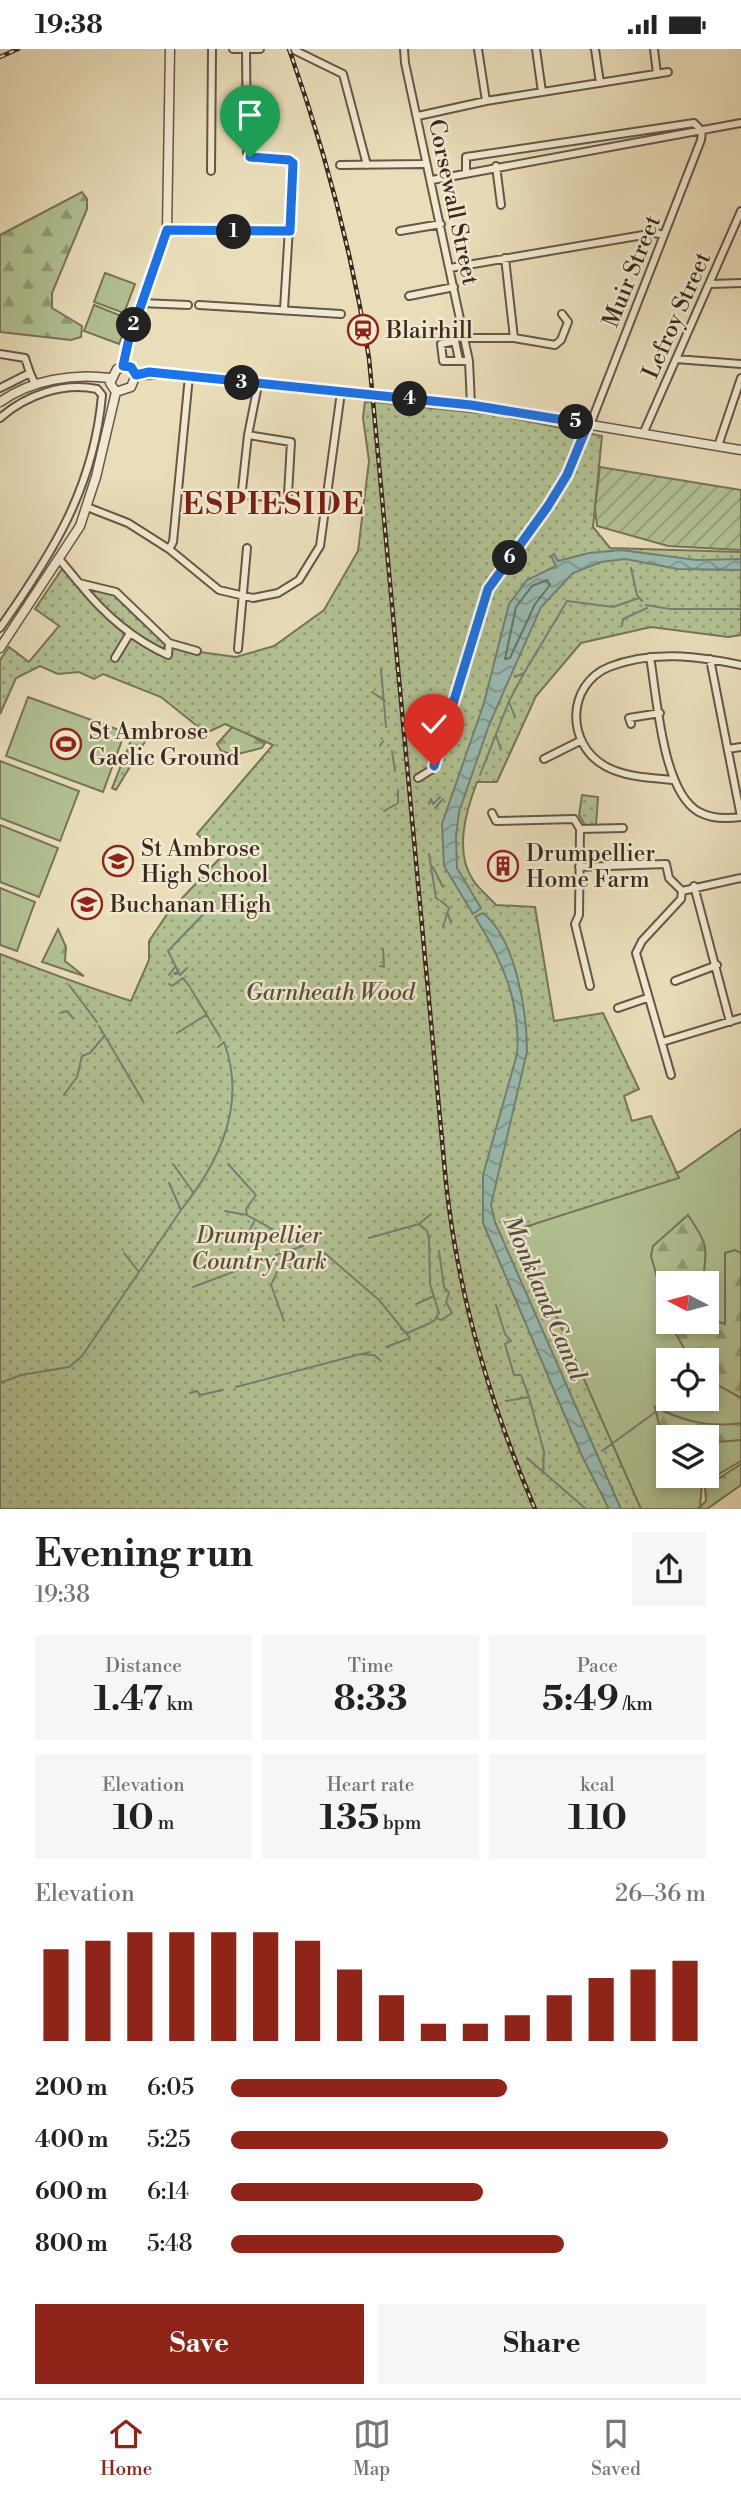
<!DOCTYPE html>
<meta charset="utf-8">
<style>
body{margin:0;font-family:"Libre Bodoni",serif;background:#f6f6f6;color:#222;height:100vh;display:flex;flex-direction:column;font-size:26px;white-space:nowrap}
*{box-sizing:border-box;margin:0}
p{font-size:23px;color:#767676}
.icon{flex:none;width:38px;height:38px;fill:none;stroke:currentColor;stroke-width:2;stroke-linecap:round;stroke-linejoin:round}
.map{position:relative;height:1460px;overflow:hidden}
.panel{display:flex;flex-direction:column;background:#fff;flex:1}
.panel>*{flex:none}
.needle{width:46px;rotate:276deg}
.buttons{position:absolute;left:656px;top:1222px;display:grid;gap:14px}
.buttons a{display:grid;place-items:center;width:63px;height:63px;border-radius:0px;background:#fff;box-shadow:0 4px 10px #0003;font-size:35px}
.pin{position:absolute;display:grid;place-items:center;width:60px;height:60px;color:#fff;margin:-72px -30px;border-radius:50% 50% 50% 0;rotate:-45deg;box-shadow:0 0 7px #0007}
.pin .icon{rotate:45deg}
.km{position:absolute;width:35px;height:35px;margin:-18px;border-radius:50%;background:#222;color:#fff;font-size:19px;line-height:35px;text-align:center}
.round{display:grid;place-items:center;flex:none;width:74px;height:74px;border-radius:0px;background:#f6f6f6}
.head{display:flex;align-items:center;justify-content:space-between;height:119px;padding:0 35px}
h1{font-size:38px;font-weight:700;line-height:52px}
.metrics{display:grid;grid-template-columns:repeat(3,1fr);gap:10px;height:119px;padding:7px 35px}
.metrics div{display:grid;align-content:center;border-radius:0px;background:#f6f6f6;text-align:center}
.metrics b{font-size:35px;font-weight:700}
.metrics small{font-size:19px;font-weight:400}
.metrics p{font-size:19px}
.chart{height:196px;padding:14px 35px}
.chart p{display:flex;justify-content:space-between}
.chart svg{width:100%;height:126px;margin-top:7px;stroke:#8f2418;stroke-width:6}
.action{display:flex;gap:14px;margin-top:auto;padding:14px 35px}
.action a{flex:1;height:80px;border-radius:0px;background:#8f2418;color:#fff;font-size:28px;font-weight:700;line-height:80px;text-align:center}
.action a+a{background:#f6f6f6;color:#222}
ul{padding:0 35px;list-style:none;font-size:23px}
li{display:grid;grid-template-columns:112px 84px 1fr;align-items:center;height:52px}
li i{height:18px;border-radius:9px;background:#8f2418}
.status{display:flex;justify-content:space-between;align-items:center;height:49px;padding:0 35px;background:#fff;direction:ltr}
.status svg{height:19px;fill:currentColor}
.menu{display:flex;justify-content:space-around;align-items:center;height:98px;border-top:2px solid #e0e0e0;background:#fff;font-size:19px;color:#767676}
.menu a{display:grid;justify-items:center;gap:4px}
.menu .current{color:#8f2418}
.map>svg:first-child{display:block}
</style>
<div class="status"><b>19:38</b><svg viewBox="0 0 49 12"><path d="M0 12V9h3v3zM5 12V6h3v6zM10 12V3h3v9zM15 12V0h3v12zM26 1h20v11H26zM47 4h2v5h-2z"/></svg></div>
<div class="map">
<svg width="741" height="1460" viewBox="0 0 741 1460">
<defs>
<pattern id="forest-firs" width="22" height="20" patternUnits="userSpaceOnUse" patternTransform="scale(1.75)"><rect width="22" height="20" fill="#b2c293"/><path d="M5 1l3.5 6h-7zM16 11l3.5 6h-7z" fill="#929e77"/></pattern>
<pattern id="park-dots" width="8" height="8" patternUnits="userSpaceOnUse" patternTransform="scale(1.75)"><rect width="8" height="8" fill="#b2c293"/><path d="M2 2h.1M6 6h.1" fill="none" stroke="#929e77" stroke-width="1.8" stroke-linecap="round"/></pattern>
<pattern id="garden-furrows" width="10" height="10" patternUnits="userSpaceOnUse" patternTransform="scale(1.75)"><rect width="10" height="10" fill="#b2c293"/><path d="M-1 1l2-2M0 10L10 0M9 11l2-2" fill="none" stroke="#929e77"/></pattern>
<pattern id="water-waves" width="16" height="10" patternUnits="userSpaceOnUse" patternTransform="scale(1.75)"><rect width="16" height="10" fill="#98bcb2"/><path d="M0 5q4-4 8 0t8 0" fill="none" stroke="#7d9990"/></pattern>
</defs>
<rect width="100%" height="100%" fill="#eadeba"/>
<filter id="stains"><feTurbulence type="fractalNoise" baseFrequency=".00286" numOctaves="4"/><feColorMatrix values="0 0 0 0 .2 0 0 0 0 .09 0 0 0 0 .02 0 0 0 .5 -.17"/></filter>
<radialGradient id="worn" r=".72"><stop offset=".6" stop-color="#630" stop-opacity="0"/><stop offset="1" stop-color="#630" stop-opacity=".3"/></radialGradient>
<path fill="#b2c293" stroke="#767559" stroke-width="2" fill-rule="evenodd" d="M105 224 135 235 124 264 94 253Z
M94 256 129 270 119 295 84 282Z
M28 648 125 683 103 743 6 707Z
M0 712 79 742 60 792 0 769Z
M0 776 58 799 39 848 0 833Z
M0 839 35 853 17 902 0 896Z
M741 1080V1412L702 1435 700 1458 697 1460H635L518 1181 681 1122ZM668 1234H707V1272H668ZM668 1311H707V1349H668ZM668 1388H707V1426H668Z"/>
<path fill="url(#forest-firs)" stroke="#767559" stroke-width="2" d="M82 143 87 150V160L52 244V259L82 277 81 288 71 291 0 283V186Z
M233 677 265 694 262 699 234 706 221 702 217 695Z
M58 880 66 898 65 912 84 927 42 913Z
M688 1166C710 1199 706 1196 703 1234H668L665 1256 651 1207 653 1197Z
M735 1201 741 1204V1349L707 1330V1311H691L674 1282 673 1272H707V1260L710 1270 725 1275V1204Z
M655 1358C683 1372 709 1379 741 1374V1391L707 1394V1388H670L659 1376Z
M741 1415V1436L707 1460H698L706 1452 705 1438Z"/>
<path fill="url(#park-dots)" stroke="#767559" stroke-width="2" d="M365 352 496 366 602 387 593 478 610 499 741 503V586L728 588 651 578 581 594 536 647 497 733H477C466 762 454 802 473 831 479 840 489 848 496 856L535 858 554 972 603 964 639 1040 624 1047 632 1072 651 1067 679 1129 518 1180 641 1460H0V905C44 922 86 938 131 952L149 911V892L168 864 221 808 197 785 273 696 225 675 206 684 161 648 103 625 94 630 79 623 58 625 40 617 16 629 0 665V611L9 598 29 613 59 577 35 560 62 520 83 536 113 544 178 600 236 608 274 597 324 561 358 502 369 412 363 369Z
M136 679 149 686 116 741 112 739Z
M582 746 598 748 596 776H585L579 766Z"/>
<path fill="url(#garden-furrows)" stroke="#767559" stroke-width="2" d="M600 418 741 441V501L668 497 597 477 595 459Z"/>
<path fill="url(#water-waves)" stroke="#738177" stroke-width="2" d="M621 501 696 511 741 510V521L678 520 625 510 601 513 573 524 541 558 489 676 459 763 456 787 457 819 481 859 473 865 444 817 442 775 484 654 509 555 527 531 556 517 551 507 554 505 558 512 589 504Z
M483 864C516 890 527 963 527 1003L491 1156 495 1173 621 1460H609L582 1407 483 1174V1126L517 1005C521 954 502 910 475 868Z"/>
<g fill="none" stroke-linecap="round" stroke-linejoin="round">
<path stroke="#6a7268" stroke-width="2" d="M547 531 550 536 535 555 510 609 505 610 516 558 532 537Z"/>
<path stroke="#738177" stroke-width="2" d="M631 519 637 546 642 552
M646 556 670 560H741
M622 577 623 570 647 559
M381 620 386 678
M515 628 524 624 567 552 613 558 639 549
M372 643 385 652
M509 653 515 668
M496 686 501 701
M380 697 383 692
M392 702 395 722
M480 726 509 652 524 624
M438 750 440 748
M429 755 431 750 433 755 437 751
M435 759 443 750
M384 762 398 754V741
M429 805 436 849 439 851
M433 818 443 838
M441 852 449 859 443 878
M448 865 451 874
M380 917 384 918 383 900
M187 919 180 926 168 902 215 853
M178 922 174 925H179
M169 926 175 918
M169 935 172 937 183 929 190 938
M69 936 97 973
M191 940 220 988
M60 964 67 962 73 969
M99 977 143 1052
M177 984 206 966
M64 1046 77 1028 82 1007 90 1004 105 986
M173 1115 193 1143
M228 1115 256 1146 246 1160 247 1166 290 1190
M169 1134 181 1161C220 1112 247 1055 224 993L218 998
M225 1162 247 1166
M241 1186H247L255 1171
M369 1189 419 1175
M292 1192 300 1196
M320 1200 379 1251 410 1289 386 1298
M124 1204 139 1223
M276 1206 303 1197
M241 1211 249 1217
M291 1218 302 1217
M193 1238 254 1215
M416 1255 434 1247
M496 1256 505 1285 511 1292 505 1295 514 1326H521L529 1348
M437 1269 441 1271 452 1264 446 1253 449 1244 444 1238 439 1202
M284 1272 271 1236 278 1221 290 1218
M401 1280 408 1284 434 1272 439 1264 430 1235 429 1189 427 1182 419 1175 431 1165
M362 1305 370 1303
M439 1319 441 1321
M0 1334 21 1326 69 1318 82 1307 181 1161
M236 1338 361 1305 374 1306 381 1312
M190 1344 197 1342 200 1346 223 1341
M506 1352 529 1348 544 1403 543 1423 544 1419
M602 1402 657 1362
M527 1409 586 1460"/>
<g stroke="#675646" stroke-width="10">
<path id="minor" d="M233 0H260
M292 0 343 25 367 116
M404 0 405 14 469 312 471 356
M478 0 486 52
M536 0 542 43
M595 0 600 34
M654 0 657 25
M246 1 247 104 255 109 290 111 293 114 284 260
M418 67 486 52 668 23
M340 116 423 115
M496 117 501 156
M211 122 212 0
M466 122V108L694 74 702 82 701 91 590 376
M432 131 741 74
M167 181 290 182
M400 182 441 175
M505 209 514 289
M450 219 655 184 664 186
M711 235 741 234
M409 247 454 238
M141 254 188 256
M199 256 341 265
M465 289H514L555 296 561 291 568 273 562 265
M0 305 25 309 30 324
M676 310 741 315
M459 311 455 292 441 295 443 312H469
M0 339 30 324 35 335
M0 369C26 346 63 333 97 340L102 346C94 439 52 505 0 579
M643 385 741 162
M248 386 291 393 288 445 284 450 247 446 242 441 248 386 258 336
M718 397 741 329
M87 458 128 474 169 500 219 541 253 549 278 544 299 531 320 497 341 343
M169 500 173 493 189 327
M60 511 79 534 116 543 169 594 197 602
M79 534C103 564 132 590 168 606L169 594
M238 600 247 499
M650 608C657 647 662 743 699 763 712 770 727 770 741 768L710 610
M115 609 130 584
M631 675 629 669 660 664
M728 700 741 698
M544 710 580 692
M418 729 431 721 437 709 488 540 548 457 567 426 588 375
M673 731C651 729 624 728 605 717 566 695 566 636 609 618 652 601 697 607 741 616
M492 764 496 772 574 770 580 780
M579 818 666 815 669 829 682 842
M694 837 730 973
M675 932 717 916
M590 937 575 875 579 866 580 780 623 779
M618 959 647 949
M662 993 741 969
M671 1026 636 904 642 892 681 850 682 842 741 829"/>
</g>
<g stroke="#675646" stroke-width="11">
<path id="tertiary" d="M123 317 128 294 167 181 170 0
M136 326 167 325 363 346
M116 343 110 334 117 320 129 317 136 326
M116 343 131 338 136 326
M381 348 471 356 741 401
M0 353C31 331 73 324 110 329
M0 599 80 477 96 428 116 343"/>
</g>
<use href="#minor" stroke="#f1ead2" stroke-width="6"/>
<use href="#tertiary" stroke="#f1ead2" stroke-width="8"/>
<g stroke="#3b281f" stroke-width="4.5">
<path id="rail" d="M289 0C325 101 352 203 369 309L446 1134C458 1246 491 1357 535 1460
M0 8 18 0"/>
</g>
<use href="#rail" stroke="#f1ead2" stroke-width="2" stroke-dasharray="5" stroke-linecap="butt"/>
<g stroke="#675646" stroke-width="11" stroke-linecap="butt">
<path id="tertiary-bridge" d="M363 346 381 348"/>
</g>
<use href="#tertiary-bridge" stroke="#f1ead2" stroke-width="8"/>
</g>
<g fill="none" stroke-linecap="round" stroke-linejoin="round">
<g stroke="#fff" stroke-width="14">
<path id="route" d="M250 108 289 111 293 114 290 182 167 181 128 294 123 317 131 318 136 326 149 323 471 356 588 375 567 426 548 457 488 540 434 717"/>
</g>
<use href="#route" stroke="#1a73e8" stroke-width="9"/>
</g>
<defs>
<g id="station-ring" transform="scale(1.575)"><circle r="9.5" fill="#f1ead2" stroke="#8f2418" stroke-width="1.5"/><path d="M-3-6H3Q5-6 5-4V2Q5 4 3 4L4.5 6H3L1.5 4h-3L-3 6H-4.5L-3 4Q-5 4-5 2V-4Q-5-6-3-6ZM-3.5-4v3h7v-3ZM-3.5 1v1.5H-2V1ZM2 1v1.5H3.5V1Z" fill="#8f2418"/></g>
<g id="stadium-ring" transform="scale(1.575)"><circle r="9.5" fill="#f1ead2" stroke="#8f2418" stroke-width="1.5"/><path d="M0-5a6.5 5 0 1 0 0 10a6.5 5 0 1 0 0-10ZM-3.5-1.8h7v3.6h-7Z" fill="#8f2418"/></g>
<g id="school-ring" transform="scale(1.575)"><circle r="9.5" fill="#f1ead2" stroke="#8f2418" stroke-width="1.5"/><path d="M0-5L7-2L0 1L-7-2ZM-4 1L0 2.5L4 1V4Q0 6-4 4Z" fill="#8f2418"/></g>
<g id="building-ring" transform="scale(1.575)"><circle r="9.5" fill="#f1ead2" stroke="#8f2418" stroke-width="1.5"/><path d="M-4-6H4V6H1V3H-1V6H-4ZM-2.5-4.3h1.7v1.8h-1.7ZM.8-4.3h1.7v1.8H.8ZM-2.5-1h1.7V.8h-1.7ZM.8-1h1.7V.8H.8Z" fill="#8f2418"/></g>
</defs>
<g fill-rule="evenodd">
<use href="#station-ring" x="363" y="281"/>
<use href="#stadium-ring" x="66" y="695"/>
<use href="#school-ring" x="118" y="812"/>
<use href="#building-ring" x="503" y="817"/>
<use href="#school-ring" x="87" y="855"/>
</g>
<g text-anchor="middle" stroke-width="5" stroke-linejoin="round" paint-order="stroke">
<g font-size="23" fill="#3b281f" stroke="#f1ead2">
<text transform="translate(454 153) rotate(78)" y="8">Corsewall Street</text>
<text transform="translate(631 222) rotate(-68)" y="8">Muir Street</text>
<text transform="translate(676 266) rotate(-66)" y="8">Lefroy Street</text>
</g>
<g font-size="23" fill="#3b281f" stroke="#f1ead2" text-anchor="start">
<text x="386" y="289">Blairhill</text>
<text x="89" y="690">St Ambrose<tspan x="89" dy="26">Gaelic Ground</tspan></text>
<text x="141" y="807">St Ambrose<tspan x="141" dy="26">High School</tspan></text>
<text x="526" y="812">Drumpellier<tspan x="526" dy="26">Home Farm</tspan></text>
<text x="110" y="863">Buchanan High</text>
</g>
<g font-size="23" font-style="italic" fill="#594e3c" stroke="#f1ead2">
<text x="330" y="951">Garnheath Wood</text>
<text x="259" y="1194">Drumpellier<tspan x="259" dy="26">Country Park</tspan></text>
</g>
<g font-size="24" font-style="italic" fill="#524d44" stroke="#f1ead2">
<text transform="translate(545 1249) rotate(67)" y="8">Monkland Canal</text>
</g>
<g font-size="30" font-weight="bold" letter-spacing="2" fill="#7a1f14" stroke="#f1ead2">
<text x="274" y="465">ESPIESIDE</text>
</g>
</g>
<rect width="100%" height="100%" filter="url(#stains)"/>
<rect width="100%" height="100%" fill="url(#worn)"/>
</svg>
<div class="buttons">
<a><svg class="needle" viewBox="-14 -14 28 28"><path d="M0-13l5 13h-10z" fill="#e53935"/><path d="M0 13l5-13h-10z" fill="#767676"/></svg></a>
<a><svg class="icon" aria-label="locate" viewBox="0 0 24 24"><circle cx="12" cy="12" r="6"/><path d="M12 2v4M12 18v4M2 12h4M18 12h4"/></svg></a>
<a><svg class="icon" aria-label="layers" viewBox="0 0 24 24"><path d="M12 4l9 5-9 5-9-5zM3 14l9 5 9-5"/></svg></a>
</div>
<div class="pin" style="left:250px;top:108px;background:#1e9e55"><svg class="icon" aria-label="arrive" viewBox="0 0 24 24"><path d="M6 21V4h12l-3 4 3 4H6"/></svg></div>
<div class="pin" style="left:434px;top:717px;background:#d93025"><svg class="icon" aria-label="check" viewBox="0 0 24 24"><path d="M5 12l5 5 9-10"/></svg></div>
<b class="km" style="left:234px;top:183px">1</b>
<b class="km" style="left:134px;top:276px">2</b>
<b class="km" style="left:242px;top:334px">3</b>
<b class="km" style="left:410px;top:350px">4</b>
<b class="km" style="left:576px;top:373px">5</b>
<b class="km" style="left:510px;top:509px">6</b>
</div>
<section class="panel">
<div class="head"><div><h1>Evening run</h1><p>19:38</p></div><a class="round"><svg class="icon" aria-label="share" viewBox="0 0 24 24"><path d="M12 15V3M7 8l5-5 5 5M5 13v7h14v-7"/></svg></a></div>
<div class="metrics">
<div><p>Distance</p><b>1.47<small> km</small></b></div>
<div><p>Time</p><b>8:33</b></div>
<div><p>Pace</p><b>5:49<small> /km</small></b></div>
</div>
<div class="metrics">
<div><p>Elevation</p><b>10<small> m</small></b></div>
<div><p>Heart rate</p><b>135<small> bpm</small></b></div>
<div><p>kcal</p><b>110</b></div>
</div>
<div class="chart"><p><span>Elevation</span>26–36 m</p>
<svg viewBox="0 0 160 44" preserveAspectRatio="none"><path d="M5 44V12M15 44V9M25 44V6M35 44V6M45 44V6M55 44V6M65 44V9M75 44V19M85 44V28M95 44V38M105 44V38M115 44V35M125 44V28M135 44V22M145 44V19M155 44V16"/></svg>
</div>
<ul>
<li><b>200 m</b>6:05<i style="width:58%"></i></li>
<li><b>400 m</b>5:25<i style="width:92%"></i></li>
<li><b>600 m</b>6:14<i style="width:53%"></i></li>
<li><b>800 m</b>5:48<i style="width:70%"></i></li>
</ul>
<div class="action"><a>Save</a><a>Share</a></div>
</section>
<nav class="menu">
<a class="current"><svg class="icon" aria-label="home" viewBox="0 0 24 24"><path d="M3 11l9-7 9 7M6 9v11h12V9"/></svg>Home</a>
<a><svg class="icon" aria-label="map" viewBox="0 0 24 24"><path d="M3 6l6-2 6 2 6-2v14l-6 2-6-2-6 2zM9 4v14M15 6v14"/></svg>Map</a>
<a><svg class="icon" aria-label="saved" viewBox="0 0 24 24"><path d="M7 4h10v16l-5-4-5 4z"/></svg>Saved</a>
</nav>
